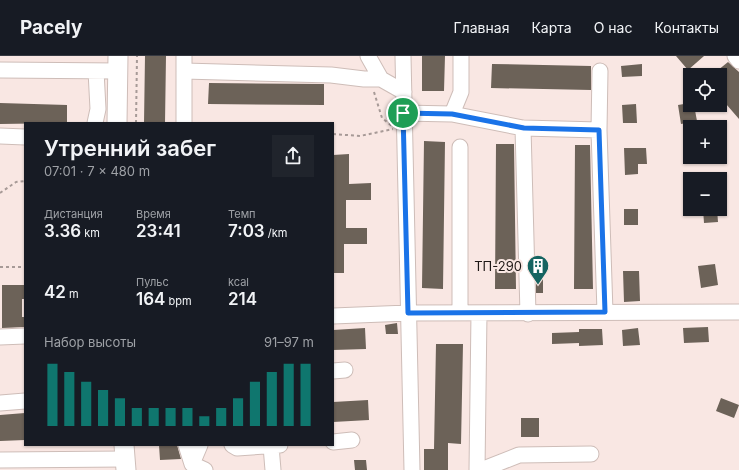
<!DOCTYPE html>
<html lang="ru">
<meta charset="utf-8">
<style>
body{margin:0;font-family:Inter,sans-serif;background:#20242c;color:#f1f3f6;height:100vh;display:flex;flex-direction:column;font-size:15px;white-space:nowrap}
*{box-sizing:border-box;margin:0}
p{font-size:13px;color:#9ea1a6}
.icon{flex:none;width:22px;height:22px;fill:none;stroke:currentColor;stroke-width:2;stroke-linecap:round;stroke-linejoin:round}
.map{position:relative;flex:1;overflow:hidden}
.sheet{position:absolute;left:24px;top:66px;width:310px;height:324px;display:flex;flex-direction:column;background:#171b24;border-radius:0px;box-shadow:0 1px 3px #0004}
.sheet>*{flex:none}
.controls{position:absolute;left:683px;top:12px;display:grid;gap:8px}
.controls a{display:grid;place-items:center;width:44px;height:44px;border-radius:0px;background:#171b24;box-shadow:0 1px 3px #0004;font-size:20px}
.pin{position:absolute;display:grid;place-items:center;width:34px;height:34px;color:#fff;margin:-17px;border:2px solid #fff;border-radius:50%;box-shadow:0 1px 4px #0007}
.round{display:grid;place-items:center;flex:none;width:42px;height:42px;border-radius:0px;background:#20242c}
.head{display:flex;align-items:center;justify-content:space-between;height:68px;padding:0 20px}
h1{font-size:22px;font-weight:600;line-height:30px}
.figures{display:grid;grid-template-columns:repeat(3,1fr);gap:6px;height:68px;padding:4px 20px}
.figures div{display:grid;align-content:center}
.figures b{font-size:17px;font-weight:600}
.figures small{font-size:11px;font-weight:400}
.figures p{font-size:11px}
.chart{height:112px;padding:8px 20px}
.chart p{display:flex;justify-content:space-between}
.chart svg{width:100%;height:72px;margin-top:4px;stroke:#0f766e;stroke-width:6}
header{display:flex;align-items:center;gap:24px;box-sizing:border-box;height:56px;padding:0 20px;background:#171b24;border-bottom:1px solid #363941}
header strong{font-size:19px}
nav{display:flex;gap:22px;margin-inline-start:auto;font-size:14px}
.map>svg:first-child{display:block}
</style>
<header>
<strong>Pacely</strong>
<nav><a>Главная</a><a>Карта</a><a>О нас</a><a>Контакты</a></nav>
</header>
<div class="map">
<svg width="739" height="414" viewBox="0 0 739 414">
<rect width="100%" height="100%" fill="#f9e7e3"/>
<path fill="#6c6258" d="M145 0H166L165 67H144Z
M422 0H445L444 35H422Z
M676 0H704L688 14Z
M728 6 739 16V63L720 41V19H712Z
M492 8 591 10V34L491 32Z
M642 8V20L622 21 621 10Z
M209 27 324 28V49L208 48Z
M0 47 67 49V67L0 68Z
M690 47V49H694L697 65 681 68 678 49Z
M636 48 637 67H623L622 49Z
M424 85 445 86 443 233 422 232Z
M496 88H514L516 233H495Z
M575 89H590L593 233H574Z
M624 92H646L647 108H638V118L625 119Z
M349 98V128L371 127V144H346V172H367V188H344V217H333V99Z
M624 153H638V169H624Z
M703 153H717L718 166 704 167Z
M715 208 718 229 701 232 698 210Z
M623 215H639L640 245 624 246Z
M536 223H543V237H536Z
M2 229H25V243H22V261H25V271L2 272Z
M397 267 398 278H386L385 269Z
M708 271 709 286 684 287 683 272Z
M365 272 366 293 333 294V274Z
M638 272 640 289 623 290 622 274Z
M579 273H602L603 289 579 290V287L552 288V277L579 276Z
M436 288H463L461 388 448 387V414H424V393H434Z
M721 342 739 349 734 362 716 355Z
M368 344 369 364 333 366V346Z
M25 357V384L0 385V359Z
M521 362H539V381H521Z
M159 389H177L181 403 160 404Z
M354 404H366L367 414H355Z"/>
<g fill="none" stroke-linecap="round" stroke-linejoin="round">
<g stroke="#cebdb8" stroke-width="17">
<path id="minor" d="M368 0 381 23 404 36
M403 0 412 414
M735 0 739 5
M0 14 118 15
M184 15 331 19 364 23H381
M600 15 599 74 605 256
M403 57 452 58 523 72 599 74
M452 58 461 36V0
M95 67 98 53 96 15
M184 67V0
M523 72 528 258
M0 80 25 81
M460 91V257
M333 260 408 257 739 256
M0 281 25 280
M333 315 345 314
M0 347 25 345
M333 386 352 384
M186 389 192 408
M200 389 192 408 205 414
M232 389 237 392 280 389
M271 390 273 414
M0 404 125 403
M477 414 479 257
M481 414 519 399 591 398"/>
</g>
<g stroke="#cebdb8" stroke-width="21">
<path id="major" d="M117 67 118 0
M124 389 126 414"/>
</g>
<path stroke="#a79a97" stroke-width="2" stroke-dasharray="3 3" stroke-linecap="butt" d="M374 36 382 62 392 70
M136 67 137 0
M333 78 360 80 393 73
M0 137 16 126 25 125
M0 211H25"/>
<use href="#minor" stroke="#fff" stroke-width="15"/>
<use href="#major" stroke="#fff" stroke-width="19"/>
</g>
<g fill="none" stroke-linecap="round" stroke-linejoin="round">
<g stroke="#fff" stroke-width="8">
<path id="route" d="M403 57 452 58 524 72 599 74 605 256 408 257Z"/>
</g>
<use href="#route" stroke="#1a73e8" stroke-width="5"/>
</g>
<defs>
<g id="building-pin" transform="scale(1.15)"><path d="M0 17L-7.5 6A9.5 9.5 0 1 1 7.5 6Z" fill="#156461" stroke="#f9e7e3"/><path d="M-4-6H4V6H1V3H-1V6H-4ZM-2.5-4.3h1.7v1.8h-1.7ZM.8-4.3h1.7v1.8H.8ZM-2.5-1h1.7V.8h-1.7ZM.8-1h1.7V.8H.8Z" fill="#fff"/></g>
</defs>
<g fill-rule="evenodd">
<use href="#building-pin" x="538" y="210"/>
</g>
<g text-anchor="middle" stroke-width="4" stroke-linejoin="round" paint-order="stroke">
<g font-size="13" fill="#1e1816" stroke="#f9e7e3" text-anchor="end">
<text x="522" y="215">ТП-290</text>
</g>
</g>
</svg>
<div class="controls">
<a><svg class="icon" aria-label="locate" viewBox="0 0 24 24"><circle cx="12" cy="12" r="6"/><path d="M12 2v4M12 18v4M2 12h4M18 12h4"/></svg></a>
<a>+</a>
<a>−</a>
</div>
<div class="pin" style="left:403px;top:57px;background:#1e9e55"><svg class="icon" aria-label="arrive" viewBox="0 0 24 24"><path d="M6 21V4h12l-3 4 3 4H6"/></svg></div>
<section class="sheet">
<div class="head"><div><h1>Утренний забег</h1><p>07:01 · 7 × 480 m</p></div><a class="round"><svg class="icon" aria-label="share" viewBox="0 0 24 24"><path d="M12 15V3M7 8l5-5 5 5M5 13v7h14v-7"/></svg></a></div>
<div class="figures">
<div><p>Дистанция</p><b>3.36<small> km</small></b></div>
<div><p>Время</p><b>23:41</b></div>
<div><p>Темп</p><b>7:03<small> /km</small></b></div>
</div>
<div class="figures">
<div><b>42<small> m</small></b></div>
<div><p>Пульс</p><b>164<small> bpm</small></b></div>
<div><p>kcal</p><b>214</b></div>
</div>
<div class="chart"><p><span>Набор высоты</span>91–97 m</p>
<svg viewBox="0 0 160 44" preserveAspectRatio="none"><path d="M5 44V6M15 44V11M25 44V17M35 44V22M45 44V27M55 44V33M65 44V33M75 44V33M85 44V33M95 44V38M105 44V33M115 44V27M125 44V17M135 44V11M145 44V6M155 44V6"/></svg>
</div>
</section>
</div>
